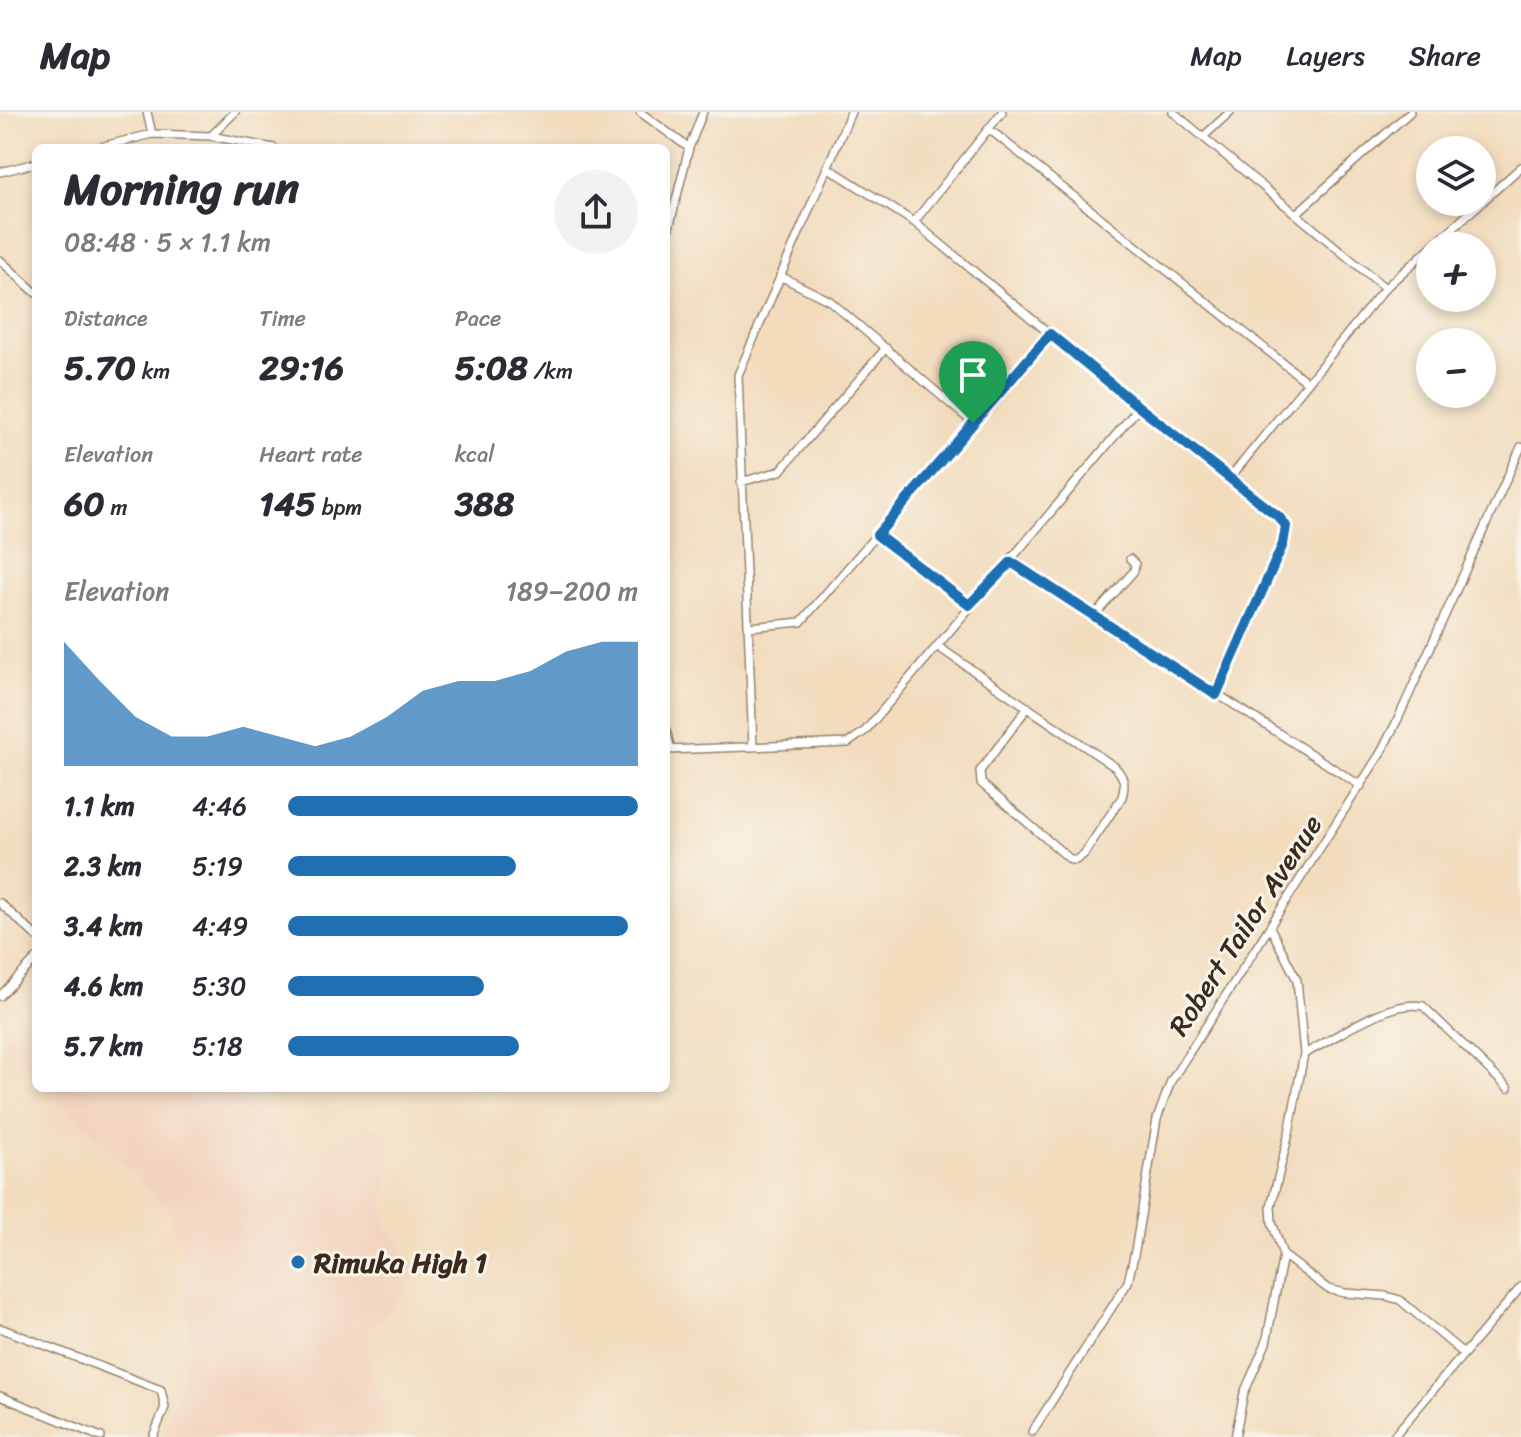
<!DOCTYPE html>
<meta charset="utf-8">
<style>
body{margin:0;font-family:Sriracha,sans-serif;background:#f2f2f3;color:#2b2b33;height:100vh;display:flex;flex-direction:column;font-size:30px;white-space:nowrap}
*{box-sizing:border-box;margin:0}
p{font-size:26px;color:#7c7c81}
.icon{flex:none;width:44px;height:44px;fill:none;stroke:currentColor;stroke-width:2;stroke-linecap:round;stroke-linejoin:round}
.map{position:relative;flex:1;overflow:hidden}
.panel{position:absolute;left:32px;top:32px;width:638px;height:948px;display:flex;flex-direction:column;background:#fff;border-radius:12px;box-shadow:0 4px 12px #0003}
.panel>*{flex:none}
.fabs{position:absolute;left:1416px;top:24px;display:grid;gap:16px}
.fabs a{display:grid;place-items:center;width:80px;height:80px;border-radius:50%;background:#fff;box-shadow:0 4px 12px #0003;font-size:40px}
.pin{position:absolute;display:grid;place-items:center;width:68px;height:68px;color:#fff;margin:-82px -34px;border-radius:50% 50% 50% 0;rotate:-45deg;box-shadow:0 0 8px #0007}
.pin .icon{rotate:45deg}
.round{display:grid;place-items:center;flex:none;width:84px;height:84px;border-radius:42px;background:#f2f2f3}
.summary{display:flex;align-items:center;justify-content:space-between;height:136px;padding:0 32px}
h1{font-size:44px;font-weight:800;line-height:60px}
.figures{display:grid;grid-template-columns:repeat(3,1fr);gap:12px;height:136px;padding:8px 32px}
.figures div{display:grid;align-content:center}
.figures b{font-size:34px;font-weight:800}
.figures small{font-size:22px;font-weight:400}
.figures p{font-size:22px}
.chart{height:224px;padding:16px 32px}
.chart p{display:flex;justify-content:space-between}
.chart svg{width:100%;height:144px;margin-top:8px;fill:#1f6fb2;opacity:.7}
ul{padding:0 32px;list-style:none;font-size:26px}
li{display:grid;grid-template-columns:128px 96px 1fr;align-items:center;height:60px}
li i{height:20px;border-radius:10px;background:#1f6fb2}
header{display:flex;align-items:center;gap:48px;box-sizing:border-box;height:112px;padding:0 40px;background:#fff;border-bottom:2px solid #e1e1e2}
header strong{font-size:38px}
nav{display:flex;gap:44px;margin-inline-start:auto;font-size:28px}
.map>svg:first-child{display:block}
</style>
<header>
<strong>Map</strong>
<nav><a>Map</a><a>Layers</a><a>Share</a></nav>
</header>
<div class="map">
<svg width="1521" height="1325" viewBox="0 0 1521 1325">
<rect width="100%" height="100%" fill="#f7f3e8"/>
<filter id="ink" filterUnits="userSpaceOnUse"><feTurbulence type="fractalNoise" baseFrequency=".0125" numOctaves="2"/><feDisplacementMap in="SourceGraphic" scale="16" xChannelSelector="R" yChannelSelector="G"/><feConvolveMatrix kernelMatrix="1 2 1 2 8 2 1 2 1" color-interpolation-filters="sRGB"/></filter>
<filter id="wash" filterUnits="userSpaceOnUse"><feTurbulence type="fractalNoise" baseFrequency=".006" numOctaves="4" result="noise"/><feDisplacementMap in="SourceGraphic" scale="32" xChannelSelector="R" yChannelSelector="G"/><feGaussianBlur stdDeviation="1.8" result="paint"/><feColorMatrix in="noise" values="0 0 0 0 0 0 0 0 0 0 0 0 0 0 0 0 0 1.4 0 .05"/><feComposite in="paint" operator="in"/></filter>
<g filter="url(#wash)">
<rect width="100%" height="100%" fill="#f2dcbd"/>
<path fill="#f3d4bf" d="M36 897V965L0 929Z
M47 976H234L301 1044 350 1022 378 1014 393 1026 384 1111 421 1159 369 1220 366 1239 384 1298 380 1325H162L177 1286 188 1242V1192L180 1137 169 1097Z"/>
</g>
<g filter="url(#ink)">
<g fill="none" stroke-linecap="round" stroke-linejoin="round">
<g stroke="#96836e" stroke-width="10">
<path id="minor" d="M147 0 152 22
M640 0 689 36
M1173 0 1385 176
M989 17 1307 270
M211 24 235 0
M1204 24 1230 0
M96 36 152 22 211 24 274 36
M827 55 914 110 1139 295 1279 405 1286 414 1283 432 1216 583
M0 60 36 51
M1482 90 1521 55
M1297 101 1410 0
M914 110 1002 0
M666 128 689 36 703 0
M1432 134 1482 90
M0 148 36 181
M780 164 830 189 973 311
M1229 367 1385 176 1430 136
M741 370 780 359 886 236
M877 423 969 493
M1011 450 1361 674
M1094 504 1134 459 1135 452 1130 447
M750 515 801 510 1050 222
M937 534 1115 655C1124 665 1126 672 1122 685L1084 742 1076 748H1071L981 671 980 659 1028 595
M666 618 671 638
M753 635 738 263 851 0
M666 638 848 631 865 619C956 511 1049 404 1139 295
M0 791 36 824
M0 884 36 847
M1304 942C1337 926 1387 887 1423 894L1508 976
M1283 1143 1328 1177 1345 1181 1386 1184 1400 1188 1463 1241
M0 1216 161 1278 165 1295 153 1325
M0 1284 101 1325
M1032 1320 1128 1170 1135 1139 1157 1007 1171 969 1380 642 1398 607 1521 335
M1235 1325 1244 1281 1266 1231 1283 1143 1272 1110 1271 1094 1289 1021 1304 942 1297 868 1270 815
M1393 1325 1521 1175"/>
</g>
<use href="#minor" stroke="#fff" stroke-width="7"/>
</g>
</g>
<g fill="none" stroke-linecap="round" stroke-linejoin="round" filter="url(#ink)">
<g stroke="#fff" stroke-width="16">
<path id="route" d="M1050 222 1139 295 1279 405 1286 414 1283 432 1216 583 1011 450 969 493 877 423Z"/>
</g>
<use href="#route" stroke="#1f6fb2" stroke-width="10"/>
</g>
<circle fill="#1f6fb2" stroke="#f7f3e8" stroke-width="3" cx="298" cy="1150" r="8"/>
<g text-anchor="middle" stroke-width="6" stroke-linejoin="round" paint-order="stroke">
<g font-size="28" fill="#3b2a1e" stroke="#f7f3e8">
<text transform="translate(1245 813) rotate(-57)" y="10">Robert Tailor Avenue</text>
</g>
<g font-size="28" font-weight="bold" fill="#3b2a1e" stroke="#f7f3e8" text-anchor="start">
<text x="314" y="1160">Rimuka High 1</text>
</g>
</g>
</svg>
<div class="fabs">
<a><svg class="icon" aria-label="layers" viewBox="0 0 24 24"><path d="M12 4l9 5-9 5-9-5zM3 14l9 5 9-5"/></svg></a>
<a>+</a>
<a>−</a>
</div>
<div class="pin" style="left:973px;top:311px;background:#1e9e55"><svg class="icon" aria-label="arrive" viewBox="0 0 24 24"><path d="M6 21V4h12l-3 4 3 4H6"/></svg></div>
<section class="panel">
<div class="summary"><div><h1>Morning run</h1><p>08:48 · 5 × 1.1 km</p></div><a class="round"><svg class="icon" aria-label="share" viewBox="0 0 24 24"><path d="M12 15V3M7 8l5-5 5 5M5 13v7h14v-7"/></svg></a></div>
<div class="figures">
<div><p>Distance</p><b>5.70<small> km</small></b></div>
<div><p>Time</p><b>29:16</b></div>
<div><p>Pace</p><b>5:08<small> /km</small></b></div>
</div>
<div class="figures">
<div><p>Elevation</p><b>60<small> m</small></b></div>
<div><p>Heart rate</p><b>145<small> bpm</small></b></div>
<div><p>kcal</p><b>388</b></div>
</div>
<div class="chart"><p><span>Elevation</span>189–200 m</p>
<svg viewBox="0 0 160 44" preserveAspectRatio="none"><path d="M0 44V6L10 18L20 29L30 35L40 35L50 32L60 35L70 38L80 35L90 29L100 21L110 18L120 18L130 15L140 9L150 6L160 6V44z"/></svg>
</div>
<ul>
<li><b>1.1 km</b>4:46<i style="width:100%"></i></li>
<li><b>2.3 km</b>5:19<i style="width:65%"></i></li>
<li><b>3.4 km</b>4:49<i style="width:97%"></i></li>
<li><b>4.6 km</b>5:30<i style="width:56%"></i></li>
<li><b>5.7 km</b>5:18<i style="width:66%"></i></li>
</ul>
</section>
</div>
